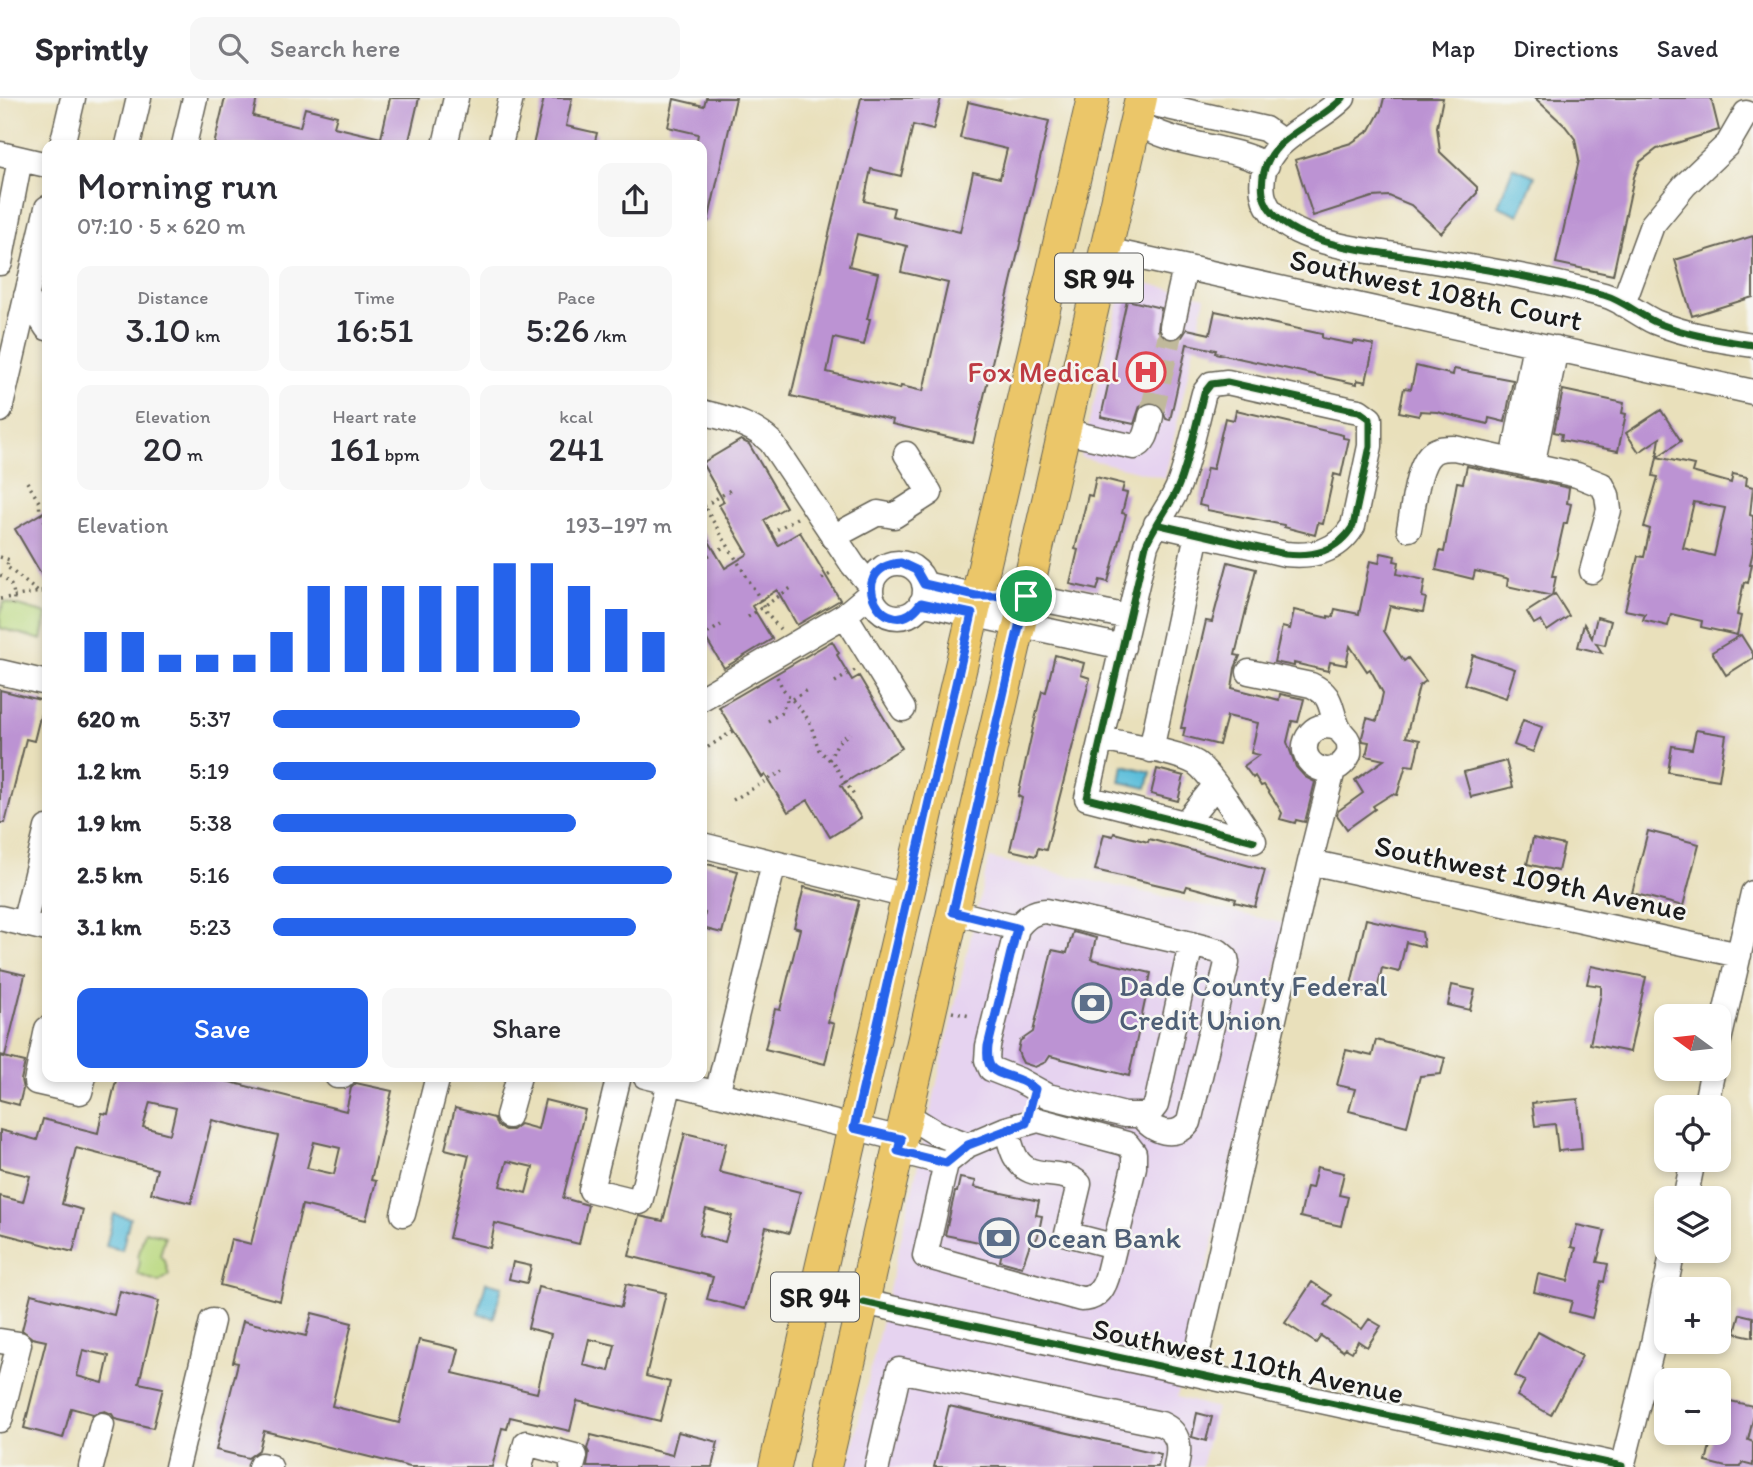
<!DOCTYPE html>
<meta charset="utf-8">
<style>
body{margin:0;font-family:Itim,sans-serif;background:#f7f7f7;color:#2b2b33;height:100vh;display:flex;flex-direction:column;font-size:26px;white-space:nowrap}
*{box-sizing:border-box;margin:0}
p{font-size:23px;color:#7c7c81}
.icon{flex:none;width:38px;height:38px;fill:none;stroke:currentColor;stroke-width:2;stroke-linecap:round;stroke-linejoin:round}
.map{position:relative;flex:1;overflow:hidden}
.panel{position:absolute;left:42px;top:42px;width:665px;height:942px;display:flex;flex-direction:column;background:#fff;border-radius:14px;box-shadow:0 4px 10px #0003}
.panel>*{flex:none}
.needle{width:46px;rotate:285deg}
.controls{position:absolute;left:1654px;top:906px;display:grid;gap:14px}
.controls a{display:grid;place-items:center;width:77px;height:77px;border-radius:14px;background:#fff;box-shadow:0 4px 10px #0003;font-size:35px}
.pin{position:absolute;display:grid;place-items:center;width:60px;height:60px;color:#fff;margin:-30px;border:4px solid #fff;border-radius:50%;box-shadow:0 2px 7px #0007}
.round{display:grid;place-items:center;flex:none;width:74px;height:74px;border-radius:14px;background:#f7f7f7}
.head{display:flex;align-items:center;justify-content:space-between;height:119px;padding:0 35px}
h1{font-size:38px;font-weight:600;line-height:52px}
.stats{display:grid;grid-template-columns:repeat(3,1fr);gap:10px;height:119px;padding:7px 35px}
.stats div{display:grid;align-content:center;border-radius:14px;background:#f7f7f7;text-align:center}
.stats b{font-size:35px;font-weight:600}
.stats small{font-size:19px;font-weight:400}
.stats p{font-size:19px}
.chart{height:196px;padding:14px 35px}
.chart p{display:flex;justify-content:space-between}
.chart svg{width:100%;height:126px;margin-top:7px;stroke:#2563eb;stroke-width:6}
.button{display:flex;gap:14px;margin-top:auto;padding:14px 35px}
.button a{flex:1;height:80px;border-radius:14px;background:#2563eb;color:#fff;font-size:28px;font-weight:600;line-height:80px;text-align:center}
.button a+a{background:#f7f7f7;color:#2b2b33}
ul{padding:0 35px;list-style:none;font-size:23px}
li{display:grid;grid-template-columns:112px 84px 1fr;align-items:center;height:52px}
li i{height:18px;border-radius:9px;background:#2563eb}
header{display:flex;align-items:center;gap:42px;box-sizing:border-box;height:98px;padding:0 35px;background:#fff;border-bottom:2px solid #e1e1e2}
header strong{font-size:33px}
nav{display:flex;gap:38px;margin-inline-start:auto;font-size:24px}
.search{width:490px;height:63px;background:#f7f7f7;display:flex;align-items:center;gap:18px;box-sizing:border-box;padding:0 24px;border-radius:14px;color:#7c7c81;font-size:26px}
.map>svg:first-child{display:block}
</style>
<header>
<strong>Sprintly</strong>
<div class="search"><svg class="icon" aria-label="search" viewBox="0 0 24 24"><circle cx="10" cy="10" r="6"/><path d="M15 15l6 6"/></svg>Search here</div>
<nav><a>Map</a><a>Directions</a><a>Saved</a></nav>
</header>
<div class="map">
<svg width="1753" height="1369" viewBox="0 0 1753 1369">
<rect width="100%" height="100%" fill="#f6f6f2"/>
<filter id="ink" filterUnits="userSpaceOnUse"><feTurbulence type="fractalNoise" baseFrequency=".0143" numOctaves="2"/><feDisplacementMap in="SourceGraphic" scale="14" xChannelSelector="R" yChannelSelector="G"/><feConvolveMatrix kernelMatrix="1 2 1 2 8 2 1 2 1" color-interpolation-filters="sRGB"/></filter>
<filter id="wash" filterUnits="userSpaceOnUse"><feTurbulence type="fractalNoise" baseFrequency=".00686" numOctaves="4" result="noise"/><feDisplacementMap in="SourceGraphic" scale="28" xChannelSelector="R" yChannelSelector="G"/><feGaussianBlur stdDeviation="1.57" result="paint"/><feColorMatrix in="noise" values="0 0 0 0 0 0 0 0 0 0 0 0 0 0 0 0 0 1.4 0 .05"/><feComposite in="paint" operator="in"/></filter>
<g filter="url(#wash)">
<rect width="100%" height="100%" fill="#e9e0bb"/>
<path fill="#e6d3f0" d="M1129 181 1205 199 1165 380 1080 359 1122 192Z
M989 760 1287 826 1177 1299 1216 1310 1201 1369H848Z"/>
<path fill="#b9d87f" stroke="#6a7a4e" stroke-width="2" d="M4 504 47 516 42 542 0 530V517Z
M145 1133 165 1138 160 1158 165 1163 169 1177 159 1184 137 1176 140 1164 138 1159Z"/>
<path fill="#5cbeda" stroke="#3c6d7b" stroke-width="2" d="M1513 69 1535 78 1519 117 1498 108Z
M1123 667 1151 674 1147 690 1120 684Z
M114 1116 130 1120 122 1152 106 1148Z
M486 1184 502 1188 494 1220 478 1216Z"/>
<g id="blocks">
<path fill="#bc93d3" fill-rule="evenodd" d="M225 0H257L253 18 300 29 305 10 337 18 334 29 381 40 390 0H419L408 47H214Z
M544 0H572L566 28 597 35 594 47H533Z
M706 0H736L708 124H702V47H696L698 36 668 29 674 1 704 8Z
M861 0H941L933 32 913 27 901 78 871 71 864 103 894 110 892 118 960 134 973 74 1000 80 1007 51 960 40 968 4 1049 23 973 345 892 326 893 322 791 298ZM857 136 907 148 901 174 948 185 923 293 901 288 900 291 827 274 834 240 864 247 870 221H867L878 175 849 168Z
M1384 0H1443L1437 29 1440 54 1477 89V95L1441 135 1411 107 1389 98 1372 99 1313 118 1295 62 1351 45 1370 32 1381 12Z
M1535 0H1711L1719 32 1657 51 1640 64 1634 79 1613 177 1556 165 1579 62 1575 41 1565 28Z
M1753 138V199L1692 218 1675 162Z
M1127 202 1161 210 1158 232 1161 238 1169 243 1182 239 1187 231 1210 236 1215 213 1322 236V240L1353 246 1354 243 1374 247 1366 284 1357 282V286L1320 278 1215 255 1216 252 1187 246 1170 322 1166 321 1162 308 1154 303 1146 304 1140 308 1134 326 1101 319Z
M1416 268 1453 277 1454 271 1513 282 1505 324 1489 320 1488 326 1437 314 1420 313 1419 318 1399 314 1404 290 1411 291Z
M1563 292 1624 305 1622 315 1626 316 1618 353 1561 342 1562 336 1554 334Z
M1236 312 1343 337V340L1349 341 1341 378 1334 376 1323 426 1318 425 1315 437 1284 429V427L1207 412V409L1199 407 1207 370 1213 371 1225 320 1234 322Z
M1661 312 1681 343 1657 359 1660 340 1639 354 1626 335Z
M741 342 749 346 786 409 764 422 778 447 800 434 840 502 797 527 777 492 752 508 772 541 724 570 702 534V432L725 470 748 456 719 407 724 404 702 365Z
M1657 359 1694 367 1692 374 1731 385 1733 376 1747 379 1746 387 1753 389 1750 417 1753 418V454L1750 466H1752L1748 485 1744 484 1737 517 1741 518 1737 537 1701 529 1702 523 1671 516 1668 528 1643 522 1645 516 1625 512 1638 458 1644 459 1650 431 1644 429 1658 379 1653 378ZM1694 404 1725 410 1714 458 1683 450Z
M1467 368 1569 390 1567 405 1571 406 1567 425H1564L1552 478H1556L1552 498 1507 488 1508 481 1506 480 1475 473 1473 481 1436 472 1440 453 1444 454 1457 384 1463 385Z
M1096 379 1124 386 1122 394 1127 395 1122 415 1126 416 1108 484 1100 482 1097 492 1070 486 1078 452 1075 451 1088 397 1092 398Z
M47 412V486L15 431Z
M1381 455 1395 458 1394 463 1399 464 1397 476 1425 482 1422 499 1426 500 1423 514 1390 508 1384 533 1404 563 1408 560 1426 583 1419 588 1406 639 1420 642 1414 668 1406 667 1397 697 1392 696 1373 708 1375 711 1347 731 1337 717 1338 713 1363 695 1355 682 1384 662 1366 658 1369 644 1363 643 1362 639 1367 620 1377 623 1383 595 1370 571 1367 573 1350 548 1346 567 1330 564 1328 573 1294 565V568L1274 564 1282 529 1290 531 1294 512 1328 520V518L1333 519 1335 511 1359 516 1370 463 1379 465Z
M1228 464 1256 471 1235 557 1240 558 1235 570 1232 590 1279 602 1280 596 1304 601 1298 624 1292 623 1287 644 1296 669 1305 679 1315 684 1305 724 1296 722 1295 725 1280 721 1282 715 1276 705 1264 687 1261 688 1255 678 1253 680 1244 668 1259 657 1251 655 1258 625 1227 618 1219 647 1183 638 1185 630H1181L1206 523 1212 524Z
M1555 496 1569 518 1547 533 1541 522 1534 526 1527 514Z
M1597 519 1611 523 1605 547 1596 545 1602 555 1578 549 1584 526 1592 540Z
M1741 537 1753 556V560L1726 577 1712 554Z
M832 543 839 555 837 557 852 582 859 578 902 650 841 687 861 720 830 739 808 702 788 714 765 677 762 679 719 609Z
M1055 557 1084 565 1081 577 1090 580 1046 752 1038 750 1036 758 1010 752 1022 700 1018 698 1033 630 1042 593 1046 594Z
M1473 557 1515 571 1506 600 1464 586Z
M0 592 44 603 34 643 26 641 5 725H0Z
M1523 622 1542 629 1533 654 1514 647Z
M1696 632 1726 637 1719 682 1668 674 1672 648 1692 651Z
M1506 663 1513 689 1471 699 1464 674Z
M1157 671 1184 678 1178 703 1151 696Z
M1648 733 1699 746 1683 808 1632 795Z
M1114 735 1148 744 1149 741 1265 772 1255 809 1235 804 1236 801 1187 788 1185 793 1095 772 1104 736 1113 738Z
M1533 740 1564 747 1558 773 1527 766Z
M702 765 738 773 722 835 702 830 705 815 702 814Z
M804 789 859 803 828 924 834 926 825 966 765 951 775 911 780 912 800 831 794 829Z
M1366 821 1422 834 1424 849 1406 844 1399 874 1382 870 1376 897 1350 891Z
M1073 834 1096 840 1091 861 1151 875 1129 978 1050 958 1046 964 1035 969 1023 965 1020 959 1018 953 1020 943 1033 934 1052 852 1067 855Z
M1591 868 1646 879 1630 954 1590 946 1601 896V888L1587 886Z
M0 871 25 877 5 958 0 957Z
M1452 887 1475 892 1470 912 1448 907Z
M1376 942 1445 960 1441 976 1420 978 1407 1028 1349 1013 1355 991 1337 987 1346 952 1372 958Z
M0 958 25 964 21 982 23 991 19 1007 0 1002Z
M117 978H206L346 1013 351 990 356 985 392 993 371 1082 376 1083 366 1122 302 1107 280 1203 220 1187 231 1141 251 1146 278 1038 212 1022 191 1105 151 1095 157 1071 76 1050 62 1106 83 1112 73 1154 0 1135V1098L23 1104 30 1078 0 1071V1032L37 1042 43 1021 98 1035 102 1015 108 1016ZM150 1004 176 1010 170 1036 143 1029ZM314 1044 340 1050 334 1076 307 1070Z
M1578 1001 1582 1051 1558 1053 1555 1026 1535 1028 1532 1005Z
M545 1002 585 1012 563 1100 588 1107 579 1146 495 1125 490 1150 449 1140 469 1057 445 1051 455 1010 494 1020 497 1028 505 1032H512L520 1026 538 1031ZM507 1063 533 1069 526 1095 500 1088Z
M685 1035 726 1045 719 1074 800 1094 789 1135 766 1129 745 1211 707 1201 713 1179 629 1158 639 1118 663 1123ZM706 1111 732 1118 725 1144 699 1137Z
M1317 1069 1344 1075 1339 1097 1348 1099 1341 1128 1300 1119 1307 1089 1312 1090Z
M960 1080 976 1083 974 1089 1039 1103 1036 1117 1042 1118 1038 1138 1035 1144 1031 1143 1022 1169 1000 1163 1003 1149 945 1137 955 1094H957Z
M1577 1127 1605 1133 1597 1164 1608 1166 1604 1184 1601 1183 1592 1220 1569 1214 1572 1203 1534 1194 1538 1176 1568 1183 1576 1150 1571 1149Z
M513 1164 531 1168 527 1185 509 1181Z
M1312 1184 1332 1197 1325 1207 1362 1231 1369 1221 1381 1228 1367 1249 1358 1243 1352 1254 1345 1250 1343 1253 1321 1238 1316 1245 1285 1225Z
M626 1186 666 1195 646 1278 670 1284 660 1323 577 1303 570 1333 510 1319 507 1331 502 1330 492 1369H410L264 1333 259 1352 248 1360 216 1352 238 1265 233 1264 243 1223 306 1238 312 1215 352 1225 332 1308 399 1325 419 1242 459 1251 453 1275 537 1295 551 1236 528 1230 538 1189 621 1209ZM589 1241 615 1247 609 1273 583 1267Z
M120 1193 159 1203 139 1285 163 1290 153 1330 115 1321 112 1316 105 1313 93 1316 71 1310 63 1340 24 1330 46 1243 32 1240 22 1232 31 1196 114 1217ZM83 1252 109 1258 103 1285 77 1278Z
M1740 1216 1753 1219V1239L1735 1235Z
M1538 1234 1582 1258 1551 1317 1517 1298 1525 1283 1515 1278Z
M1721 1301 1753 1308V1321L1748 1342 1753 1344V1368L1742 1365 1741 1369H1726L1706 1364 1713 1335H1718Z
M949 1308 1161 1356 1158 1369H934Z
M1197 1315 1212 1319 1206 1343 1192 1339Z
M678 1334 718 1344 712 1369H587L589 1355 587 1351 591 1337 672 1357Z"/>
</g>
</g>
<g filter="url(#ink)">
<use href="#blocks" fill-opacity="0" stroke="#646154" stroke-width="2"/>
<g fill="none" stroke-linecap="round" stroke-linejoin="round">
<path stroke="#c0b99b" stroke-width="24" stroke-dasharray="24 12" stroke-linecap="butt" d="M1151 318 1172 228"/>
<g stroke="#646154" stroke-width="27">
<path id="minor" d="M1149 0 1159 7 1265 31 1283 44
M1343 0C1314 30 1255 42 1263 96 1266 114 1286 129 1303 136 1341 152 1381 154 1422 161 1483 171 1544 181 1604 197 1622 202 1638 216 1655 224 1687 237 1719 242 1753 247
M1136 23C1174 50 1226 45 1267 67
M62 47 73 0
M128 47 139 0
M184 47 195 0
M445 47 456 0
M500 47 511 0
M0 56 47 67
M1106 152 1753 294
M0 165 20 61
M26 198 47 230
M1623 206 1652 127 1685 87 1728 46 1746 15
M1172 228 1185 170
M0 312 47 110
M702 314C727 321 751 325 771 344L853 467 871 488
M1063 333 1134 349C1147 345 1148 330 1151 318
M1513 363 1535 246
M1532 368 1556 250
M1156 426 1285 456C1313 459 1337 454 1353 428L1370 348V321L1359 313 1348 311 1227 284 1211 286 1204 295C1196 325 1190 356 1180 384 1173 405 1155 425 1146 447L1087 700 1254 743
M1409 431C1413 412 1417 366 1432 355 1438 350 1446 350 1454 350L1577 377 1602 387 1607 397 1609 412 1592 473
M833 439 878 415 894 418 930 395 906 356
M871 492a27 27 0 1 1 54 0a27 27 0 1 1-54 0Z
M924 486 976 498H1026L1129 519
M921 505 1123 549
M845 517 903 611
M0 574 47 585
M1249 574 1311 587C1333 597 1329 608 1337 627 1342 640 1351 636 1349 656 1332 691 1289 661 1311 635 1318 627 1328 627 1337 630
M702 600 845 517 871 495
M1102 641C1126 647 1176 653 1196 665 1211 675 1242 725 1254 743
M1151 652 1197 436
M1186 724 1215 688
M702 747 907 798
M1310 764 1739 857
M953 814 1017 830
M0 820 47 831
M24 826 47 730
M47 931 36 984 80 994 84 978
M1718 947 1753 795
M337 978H343
M619 978 591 1092 640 1104 670 984
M645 978 901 1041
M717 996 774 765
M1705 1010 1713 971
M907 1017 936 1035 968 1047
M508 1018 519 978
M1142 1018C1152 1034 1176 1042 1189 1024L1227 865 1226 860 1218 853 1191 846 1046 813C1033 813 1025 820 1017 830L988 948 987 962 991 971 1019 982 1048 998 1125 1017H1148L1156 1007 1191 846
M1006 1031C1009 1040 1011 1050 1015 1058 1029 1086 1061 1068 1079 1086L1067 1136 1113 1148
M898 1053 946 1065 968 1047 1006 1031 1038 1022 1127 1046 1134 1055V1069L1107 1179C1103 1192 1096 1201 1081 1201L925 1158 946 1065
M1685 1101 1693 1062
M403 1116 438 978
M863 1204 1622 1368
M0 1243 19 1246 0 1322
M1193 1274 1310 764 1333 672
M91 1369 102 1327
M177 1369 212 1223
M260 1369 261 1367 270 1369
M520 1369 526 1345 575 1358 572 1369
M877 1369 899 1272 1161 1326C1181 1335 1180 1350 1176 1369
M1622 1369 1652 1250 1673 1153"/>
</g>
<g stroke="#646154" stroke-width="34">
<path id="major" d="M775 1369 1093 0
M825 1369 1141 0"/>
</g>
<path stroke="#646154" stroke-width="3.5" stroke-dasharray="2 5" stroke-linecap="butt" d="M27 384 39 404 40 414 45 423
M702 405 760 501 766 515 780 531
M704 408 734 390
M771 435 797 420
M0 459 10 462 6 468 38 494
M702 461 726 448
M0 477C12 484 16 493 13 507
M822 481 832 475
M42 493 47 503
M0 501 40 494 47 490
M748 519 794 488
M702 539 721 527
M777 579 783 591 809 622 819 652 834 666 855 699
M835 584 857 571
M792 601 807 592
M768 623 781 615 789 598
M702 653 733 633
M829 662 838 644 850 635
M733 702 785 672
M952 914 970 918"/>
<use href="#minor" stroke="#fff" stroke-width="24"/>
<use href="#major" stroke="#ebc669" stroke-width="32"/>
<g stroke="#f6f6f2" stroke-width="11">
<path id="cycleway" d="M1343 0C1314 30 1255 42 1263 96 1266 114 1286 129 1303 136 1341 152 1381 154 1422 161 1483 171 1544 181 1604 197 1622 202 1638 216 1655 224 1687 237 1719 242 1753 247
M1156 426 1285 456C1313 459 1337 454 1353 428L1370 348V321L1359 313 1348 311 1227 284 1211 286 1204 295C1196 325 1190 356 1180 384 1173 405 1155 425 1146 447L1087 700 1254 743
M863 1204 1622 1368"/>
</g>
<use href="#cycleway" stroke="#1b5e20" stroke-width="7"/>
</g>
</g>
<g fill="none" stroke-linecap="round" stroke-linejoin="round" filter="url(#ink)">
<g stroke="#fff" stroke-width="14">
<path id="route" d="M901 465 916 472 924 486 976 498H1026L953 814 1017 830 988 948C985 977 998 973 1019 982 1025 984 1030 988 1035 991L1026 1025 968 1047 946 1065 898 1053 901 1041 854 1030 972 516 921 505C886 552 841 469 901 465Z"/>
</g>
<use href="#route" stroke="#2563eb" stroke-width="9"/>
</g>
<defs>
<g id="hospital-ring" transform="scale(2.0125)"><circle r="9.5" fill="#f6f6f2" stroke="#e0444e" stroke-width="1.5"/><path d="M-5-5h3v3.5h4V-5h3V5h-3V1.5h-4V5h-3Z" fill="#e0444e"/></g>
<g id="bank-ring" transform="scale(2.0125)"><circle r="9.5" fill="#f6f6f2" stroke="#5c6f8a" stroke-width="1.5"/><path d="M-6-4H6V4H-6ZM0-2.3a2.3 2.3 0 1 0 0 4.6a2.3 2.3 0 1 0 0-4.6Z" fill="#5c6f8a"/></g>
</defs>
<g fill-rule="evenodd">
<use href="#hospital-ring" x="1146" y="274"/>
<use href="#bank-ring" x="1092" y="905"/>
<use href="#bank-ring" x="999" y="1140"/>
</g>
<g text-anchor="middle" stroke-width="5" stroke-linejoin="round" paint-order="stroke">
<g fill="#f6f6f2" stroke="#5d5d5c" stroke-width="2">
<rect x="1055" y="155.5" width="88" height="49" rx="5"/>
<rect x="771" y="1174.5" width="88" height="49" rx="5"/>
</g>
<g font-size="28" font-weight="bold" fill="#1c1c1c">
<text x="1099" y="190">SR 94</text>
<text x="815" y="1209">SR 94</text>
</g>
<g font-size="30" fill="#1c1c1c" stroke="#f6f6f2">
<text transform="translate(1436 192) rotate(12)" y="10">Southwest 108th Court</text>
<text transform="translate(1531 780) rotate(12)" y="10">Southwest 109th Avenue</text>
<text transform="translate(1248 1263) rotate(12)" y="10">Southwest 110th Avenue</text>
</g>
<g font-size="30" fill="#be3a42" stroke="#f6f6f2" text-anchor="end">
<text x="1119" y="284">Fox Medical</text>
</g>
<g font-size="30" fill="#4e5e75" stroke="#f6f6f2" text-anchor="start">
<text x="1119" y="898">Dade County Federal<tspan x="1119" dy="34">Credit Union</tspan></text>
<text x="1026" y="1150">Ocean Bank</text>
</g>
</g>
</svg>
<div class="controls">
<a><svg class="needle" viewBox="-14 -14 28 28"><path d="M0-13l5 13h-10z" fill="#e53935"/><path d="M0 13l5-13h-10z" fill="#7c7c81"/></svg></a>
<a><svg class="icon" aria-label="locate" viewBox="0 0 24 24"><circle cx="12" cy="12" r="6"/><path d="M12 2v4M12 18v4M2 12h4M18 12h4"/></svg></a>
<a><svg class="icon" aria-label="layers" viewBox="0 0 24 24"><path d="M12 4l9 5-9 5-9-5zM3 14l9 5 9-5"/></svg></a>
<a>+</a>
<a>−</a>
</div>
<div class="pin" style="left:1026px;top:498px;background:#1e9e55"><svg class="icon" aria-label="arrive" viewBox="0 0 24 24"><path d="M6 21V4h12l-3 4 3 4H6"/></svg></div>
<section class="panel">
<div class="head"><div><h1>Morning run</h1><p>07:10 · 5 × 620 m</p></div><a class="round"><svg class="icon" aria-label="share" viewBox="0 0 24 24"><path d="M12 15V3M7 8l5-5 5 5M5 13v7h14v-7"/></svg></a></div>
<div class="stats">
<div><p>Distance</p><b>3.10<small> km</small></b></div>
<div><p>Time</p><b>16:51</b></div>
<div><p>Pace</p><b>5:26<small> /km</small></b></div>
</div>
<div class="stats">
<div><p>Elevation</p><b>20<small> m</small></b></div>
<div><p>Heart rate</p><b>161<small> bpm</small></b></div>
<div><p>kcal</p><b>241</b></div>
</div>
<div class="chart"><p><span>Elevation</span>193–197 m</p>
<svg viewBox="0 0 160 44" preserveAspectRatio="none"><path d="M5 44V30M15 44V30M25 44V38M35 44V38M45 44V38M55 44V30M65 44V14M75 44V14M85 44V14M95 44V14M105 44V14M115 44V6M125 44V6M135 44V14M145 44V22M155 44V30"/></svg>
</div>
<ul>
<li><b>620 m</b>5:37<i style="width:77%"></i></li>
<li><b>1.2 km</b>5:19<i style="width:96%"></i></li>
<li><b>1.9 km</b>5:38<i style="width:76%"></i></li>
<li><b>2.5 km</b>5:16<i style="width:100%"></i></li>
<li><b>3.1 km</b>5:23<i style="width:91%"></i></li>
</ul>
<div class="button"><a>Save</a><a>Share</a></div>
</section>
</div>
